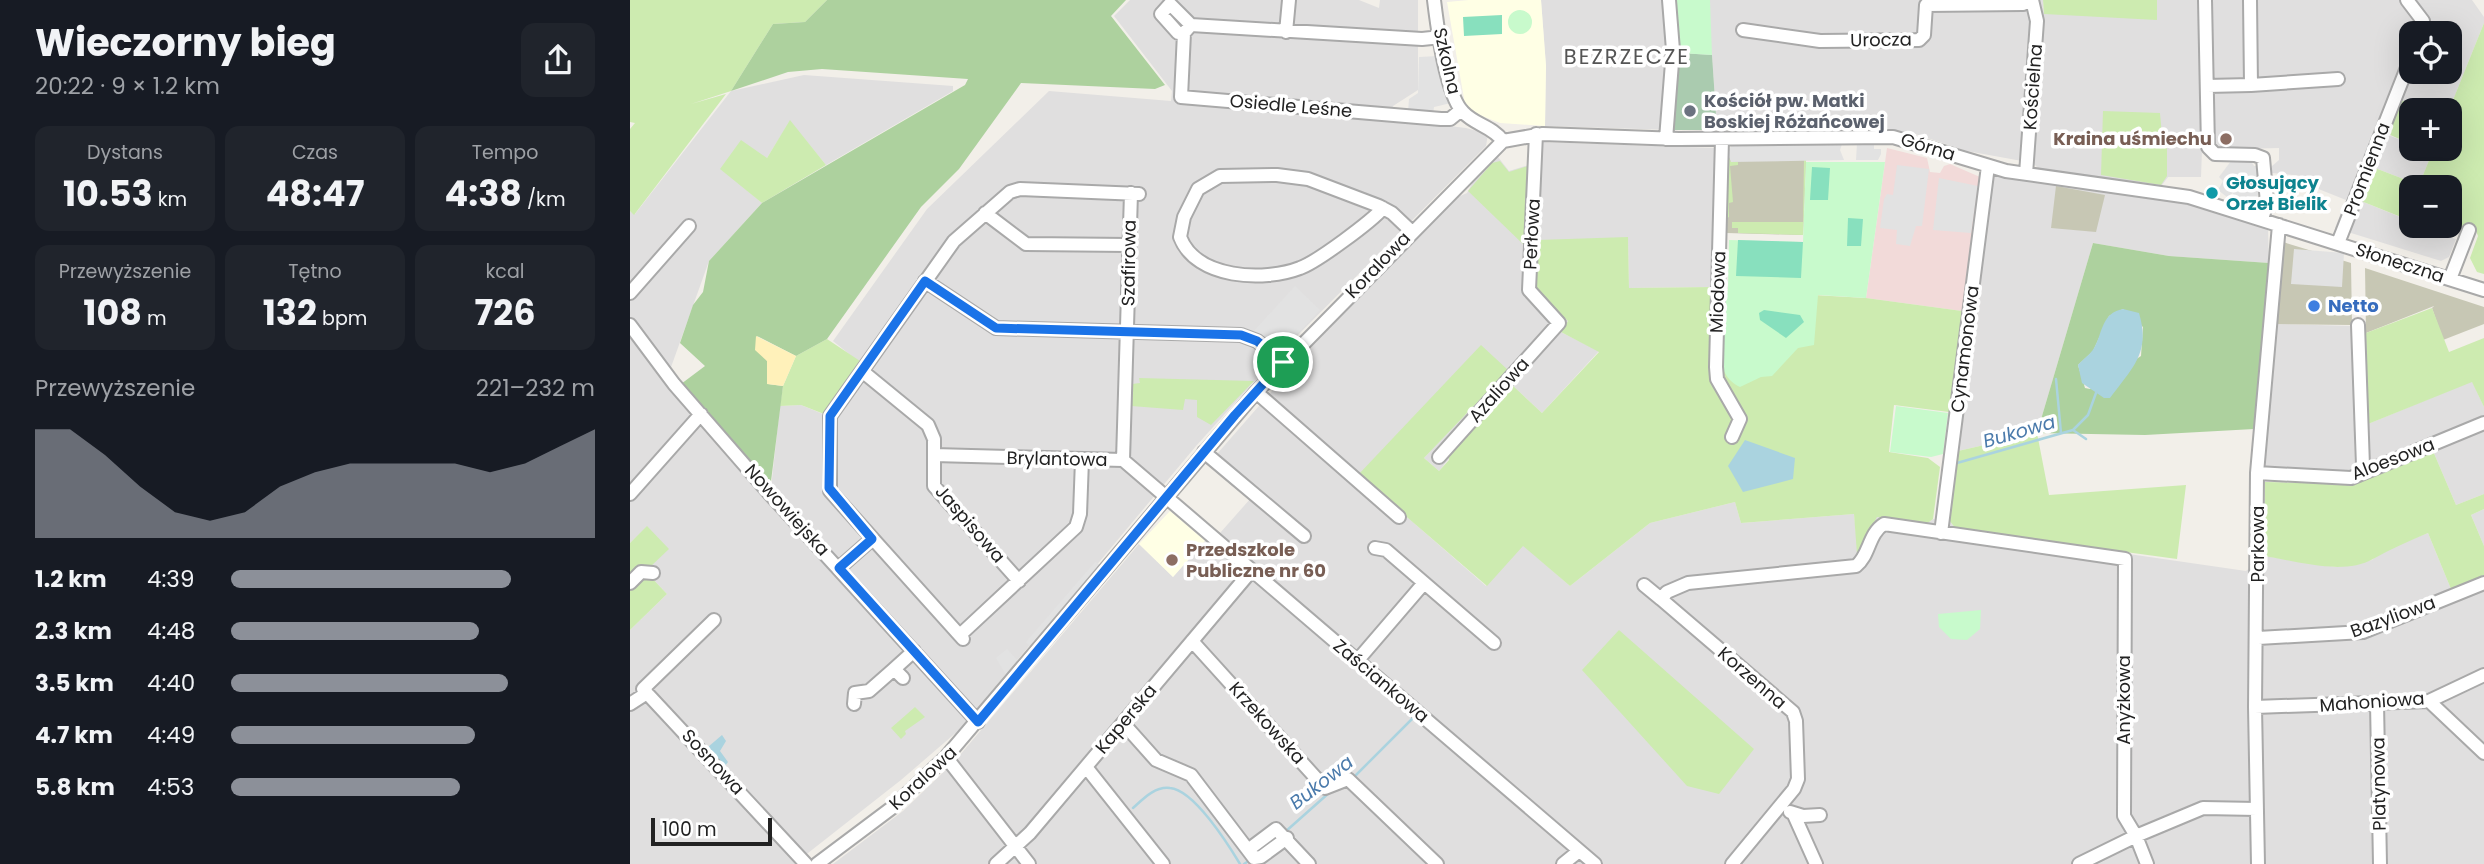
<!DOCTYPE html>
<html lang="pl">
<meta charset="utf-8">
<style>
body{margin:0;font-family:Poppins,sans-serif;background:#20242c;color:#f1f3f6;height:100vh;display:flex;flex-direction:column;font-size:26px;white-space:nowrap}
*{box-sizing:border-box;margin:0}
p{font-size:23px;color:#9ea1a6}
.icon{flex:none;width:38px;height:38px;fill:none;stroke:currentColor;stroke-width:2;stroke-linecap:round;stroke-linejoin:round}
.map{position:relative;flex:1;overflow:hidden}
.panel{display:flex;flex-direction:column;background:#171b24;width:630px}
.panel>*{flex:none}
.controls{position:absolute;left:1769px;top:21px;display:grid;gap:14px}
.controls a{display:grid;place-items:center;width:63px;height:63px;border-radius:14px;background:#171b24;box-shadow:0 7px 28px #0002;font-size:35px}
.scale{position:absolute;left:21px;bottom:18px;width:121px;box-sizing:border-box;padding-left:7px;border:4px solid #222;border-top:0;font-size:19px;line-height:24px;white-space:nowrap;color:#222;-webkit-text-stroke:5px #fff;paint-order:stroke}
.pin{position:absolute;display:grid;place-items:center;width:60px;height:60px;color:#fff;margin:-30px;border:4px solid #fff;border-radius:50%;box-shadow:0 2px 7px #0007}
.round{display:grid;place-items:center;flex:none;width:74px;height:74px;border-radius:14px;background:#20242c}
.summary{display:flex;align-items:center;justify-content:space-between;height:119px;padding:0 35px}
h1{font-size:38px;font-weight:700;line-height:52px}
.metrics{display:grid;grid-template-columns:repeat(3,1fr);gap:10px;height:119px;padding:7px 35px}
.metrics div{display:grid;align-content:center;border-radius:14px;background:#20242c;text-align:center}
.metrics b{font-size:35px;font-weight:700}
.metrics small{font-size:19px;font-weight:400}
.metrics p{font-size:19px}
.chart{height:196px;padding:14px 35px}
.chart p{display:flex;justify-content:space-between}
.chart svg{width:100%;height:126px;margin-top:7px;fill:#8c9099;opacity:.7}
ul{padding:0 35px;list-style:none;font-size:23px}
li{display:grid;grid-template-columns:112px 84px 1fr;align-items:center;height:52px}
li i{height:18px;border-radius:9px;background:#8c9099}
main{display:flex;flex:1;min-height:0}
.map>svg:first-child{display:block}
</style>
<main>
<section class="panel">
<div class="summary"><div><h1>Wieczorny bieg</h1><p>20:22 · 9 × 1.2 km</p></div><a class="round"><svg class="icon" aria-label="share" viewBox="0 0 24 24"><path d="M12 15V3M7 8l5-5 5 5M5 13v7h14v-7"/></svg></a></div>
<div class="metrics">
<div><p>Dystans</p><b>10.53<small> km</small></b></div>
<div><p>Czas</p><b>48:47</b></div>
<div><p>Tempo</p><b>4:38<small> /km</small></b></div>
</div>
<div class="metrics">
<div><p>Przewyższenie</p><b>108<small> m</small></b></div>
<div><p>Tętno</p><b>132<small> bpm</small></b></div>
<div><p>kcal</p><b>726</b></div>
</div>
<div class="chart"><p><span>Przewyższenie</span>221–232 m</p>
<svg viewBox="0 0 160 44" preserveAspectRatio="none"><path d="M0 44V6L10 6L20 15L30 26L40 35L50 38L60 35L70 26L80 21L90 18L100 18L110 18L120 18L130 21L140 18L150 12L160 6V44z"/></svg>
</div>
<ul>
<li><b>1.2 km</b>4:39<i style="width:77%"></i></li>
<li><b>2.3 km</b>4:48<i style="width:68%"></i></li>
<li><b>3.5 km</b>4:40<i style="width:76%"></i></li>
<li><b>4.7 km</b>4:49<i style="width:67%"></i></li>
<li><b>5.8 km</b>4:53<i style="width:63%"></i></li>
</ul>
</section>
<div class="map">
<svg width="1854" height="864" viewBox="0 0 1854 864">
<rect width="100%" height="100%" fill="#f2efe9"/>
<path fill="#e0dfdf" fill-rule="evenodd" d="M500 0H729L749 8 750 0H788V90L763 106 761 119 836 128 858 134 856 146 649 354 566 446 329 730 271 780 164 864H0V630L37 594 20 576 17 527 0 543V211L5 214 101 91 174 75 323 86V91L196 165 160 121 137 158 91 168 132 203 79 261 40 370 140 497 150 406 171 405 193 414 229 362 203 341 297 209 419 91 541 101 542 91 484 16Z
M911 0H1413L1414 13 1527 19V0H1842L1854 17V23L1819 110H1796L1771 100 1758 135 1781 144 1782 149 1802 153 1789 185 1745 168 1731 201 1775 219 1782 226 1826 239 1819 257 1811 261 1705 228 1716 200 1671 182 1673 176 1642 173V166L1649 160V148L1572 150 1571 177H1538L1532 185 1410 170 1403 163 1337 151 1285 134 1256 129 1087 130 1082 55 1042 130 915 126 916 66ZM1782 33H1820V72H1782Z
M911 142 1085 148 1082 287 999 288 998 238 904 290 938 321 931 332 969 351 912 413 881 384 809 471 794 458 877 370 729 475 856 586 893 545 940 586 1020 523 1105 502 1111 523 1224 514 1228 553 1247 516 1295 525 1303 519 1319 520 1326 529 1616 571 1634 556 1707 567 1742 560 1754 550 1798 533 1821 589 1854 575V864H203L273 811 324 762 509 544 543 577 585 529 590 533 621 498 580 462 669 360 826 198 837 193 844 180 865 158 868 157 879 171 902 164Z
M1364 172 1434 186 1554 202 1638 229 1639 263 1539 256 1463 243 1407 433 1328 451Z
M1646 324 1723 326 1725 471 1635 469Z
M1842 381 1854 407V416L1740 465 1738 424Z
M1854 430V494L1826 505 1803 451Z
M1854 509V546L1841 515Z"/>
<path fill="#f2dad9" d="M1257 148 1297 158 1300 172 1310 173 1314 166 1320 164 1350 177 1332 311 1236 298Z"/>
<path fill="#ffffe5" d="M839 0H911L916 66 915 126 870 123 847 114 835 104 817 2Z
M540 511 575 541 543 577 509 544Z"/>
<path fill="#c7c7b4" d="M1170 150 1176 162 1173 235 1096 233 1097 151Z
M1426 186 1475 195 1466 232 1421 228Z
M1653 242 1721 263 1722 325 1646 324Z
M1735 268 1854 307V324L1813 340 1802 308 1804 306 1736 333Z"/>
<path fill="#cdebb0" d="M0 0H197L175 22 143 24 101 91 61 104 96 94 4 215 0 211V129L5 123 0 122Z
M1413 0H1527V20L1414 14Z
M1854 23V274L1847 272 1840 258 1848 236 1846 231 1820 223V187H1782L1781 221 1731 201 1745 168 1789 185 1802 153 1793 149H1820L1819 110Z
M1771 100 1796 110H1782L1781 144 1758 134Z
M1473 111 1530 113 1533 147 1537 148V176L1531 185 1471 175Z
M160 120 196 165 132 203 90 169 111 140 137 158Z
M1171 155 1176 160 1173 235 1108 233V228H1102V222H1173L1174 161Z
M1098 156 1101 162H1108V165L1100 166 1103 202 1099 203V217L1097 218Z
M870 161 879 172 901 165 896 247 838 191 862 163Z
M998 237 999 288 1082 287 1098 290 1236 298 1332 311 1319 412 1264 405 1259 452 1298 458 1310 467 1303 519 1295 525 1247 517 1227 554 1224 514 1111 523 1105 502 1020 523 940 586 893 546 857 586 728 475 851 345 878 370 794 458 809 471 819 460 818 451 881 384 912 413 969 352 931 332 938 321 904 290 907 240Z
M1802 308 1819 352 1854 338V407L1842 382 1738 424 1736 333Z
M197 339 230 361 194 414 171 405 150 406 153 386 166 356Z
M509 378 624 381 581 425 567 417V400L555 399 553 410 501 406 502 384 510 383Z
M1407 433 1419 495 1556 485 1547 559 1326 529 1319 520 1328 451Z
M1803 451 1826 505 1854 494V509L1841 515 1854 546V575L1821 589 1798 533C1779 541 1761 549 1743 559 1713 576 1666 561 1634 556L1635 482 1724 484Z
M17 526 39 549 19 568 20 576 37 594 0 630V543Z
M989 630 1124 749 1089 794 1057 786 952 670Z
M285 707 295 717 275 731 276 734 271 739 261 728Z"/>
<path fill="#add19e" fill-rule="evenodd" d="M197 0H496L481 16 535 85 525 89 391 83 329 169 291 207 197 339 166 356 127 336 137 361 138 384 153 386 140 489 51 384 75 366 50 343 63 305 73 292 79 261 132 203 335 85 338 79 192 69 158 72 101 91 143 24 175 22Z
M1463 243 1539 256 1639 263 1624 429 1515 435 1407 433ZM1493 309 1513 327 1511 356 1460 389 1455 388 1448 365 1463 351 1479 316Z"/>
<path fill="#fff1ba" d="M126 336 166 356 153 386 137 384V361L125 350Z"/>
<path fill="#aacbaf" d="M1050 53 1082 55 1087 130H1042Z"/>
<path fill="#c8facc" d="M1045 0H1080L1082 55 1050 53Z
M878 22a12 12 0 1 1 24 0a12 12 0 1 1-24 0Z
M1176 162H1255L1236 298 1188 295 1184 345 1168 348 1142 376 1131 377 1110 387C1078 373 1092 322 1094 294L1098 290 1099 240 1173 242Z
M1266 406 1318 413 1313 454 1301 457 1260 452Z
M1351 610 1350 629 1337 640 1321 639 1309 627 1308 614Z"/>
<path fill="#88e0be" d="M872 15V34L834 36 833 17Z
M1182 167 1200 168 1198 200H1180Z
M1218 218 1233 219 1231 246H1217Z
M1108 240 1173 242 1171 278 1106 276Z
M1134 310 1170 315 1174 322 1156 338 1130 320 1129 313Z"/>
<path fill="#e2e2e2" d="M808 56 821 103 804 107 803 114 778 112 779 99 788 93 789 57Z
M1227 143H1244V149H1251V154L1248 160H1226Z
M1212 144 1210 150 1214 160 1101 162 1097 152 1102 145Z
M1601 161H1621L1624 166H1629L1630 186 1624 187 1630 189 1626 200 1620 199 1618 204 1604 200 1603 193 1597 197 1588 190 1593 181 1589 177Z
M1267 165 1299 169 1292 226H1286L1280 246 1266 244 1267 230 1250 228 1254 199 1257 194 1263 195Z
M1309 178 1348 186 1341 233 1303 230Z
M1664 249 1714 253 1712 287 1661 284Z
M665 286 690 310 650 352 623 332Z
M465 562 471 565 401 648 396 642Z
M377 649 388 661 376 675 366 658Z"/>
<path fill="#aad3df" d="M1493 309 1509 313C1521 353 1502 368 1480 398H1474L1452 383 1448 365C1453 359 1461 354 1464 348 1473 333 1471 313 1493 309Z
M1115 440 1165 458 1163 479 1113 492 1098 466Z
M92 735 96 741 90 751 98 762 95 766 78 747Z"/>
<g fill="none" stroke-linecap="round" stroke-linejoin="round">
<path stroke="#aad3df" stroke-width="2.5" d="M1426 379 1431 433
M1443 430 1458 415 1466 393
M1327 463 1443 430 1456 439
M723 778 783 718
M503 808C513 799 525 786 540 788 564 790 598 844 610 864
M655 832 700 792
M614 864 620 860"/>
<g stroke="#a9a9a9" stroke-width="16">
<path id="minor" d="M804 0C807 25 816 95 833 112 845 125 862 126 873 141
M1575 0 1578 147 1585 154 1625 155 1633 158 1637 203 1632 219
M1777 0 1793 21 1790 33
M561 25 554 33H548L531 14 540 4 561 25 792 39 811 37
M1113 30 1190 41 1289 40 1294 35 1296 5 1393 4 1399 0
M656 32 659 0
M554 33 551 97 811 119H820L831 110
M1621 85 1708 79
M1577 86 1621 85 1620 0
M1036 139 1043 50 1039 0
M1092 139 1086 367 1087 379 1110 419 1102 437
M1396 174 1407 21 1402 0
M753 208C742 221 687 262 670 268 634 282 566 279 550 237L554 217 568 189 590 176 647 175 678 179 749 206 762 213 781 231
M355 213 396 244 499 245
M1708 243 1782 55
M1820 279 1839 230
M295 281 366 328 611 335 627 341 653 362
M0 293 59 226
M0 325 44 384 139 493 348 722
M1728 325 1733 466 1730 474
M232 371 298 425 304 439V486L389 581
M626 392 769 517
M574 452 674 536
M304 455 493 460 965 864
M809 457 929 323 899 290 906 134
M493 460 501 193
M1627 473 1721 478 1854 423
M0 494 71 414
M1311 533 1358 166
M745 548 756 550 864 643
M209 568 242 539
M0 583 11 572 23 573
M1014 585 1031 599
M84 620 13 689 176 864
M330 635 446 527 450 514 452 460
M1628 638 1733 632 1854 583
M333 639 200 491V416L324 241 380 192 390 189 509 194
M562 641 695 788 718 779 807 864
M727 661 794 583
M273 678 264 669 284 651
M1799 701 1854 753
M1747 703 1750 864
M0 704 17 693
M224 704 225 693 239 691 264 669
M1625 707 1799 701 1854 675
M493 723 526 760 561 775 624 858 631 857 657 838
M316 757 399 864
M456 767 533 864
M1160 812 1173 816 1190 815
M1164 815 1186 864
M618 850 646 829 679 864
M187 864 263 807 316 757 626 392 873 141 913 134 1049 139 1263 137 1376 171 1559 197 1854 290
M366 864 400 833 622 570
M933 864 949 851
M1102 864 1164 789 1168 779 1166 721 1163 712 1031 599 1037 592 1058 583 1226 566C1240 555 1238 534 1254 524L1495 559 1494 816 1506 836 1449 864
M1517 864 1506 836 1573 808 1627 809
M1628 864 1625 707 1627 473 1649 225"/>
</g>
<use href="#minor" stroke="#fff" stroke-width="12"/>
</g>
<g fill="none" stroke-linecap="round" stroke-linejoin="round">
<g stroke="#fff" stroke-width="14">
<path id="route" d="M295 281 366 328 611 335 627 341 653 362 605 415 348 722 209 568 242 539 199 488 200 416Z"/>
</g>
<use href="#route" stroke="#1a73e8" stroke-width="9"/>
</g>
<circle fill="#6b7280" stroke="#fff" stroke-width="2.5" cx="1060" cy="111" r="7"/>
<g fill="#8d6e63" stroke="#fff" stroke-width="2.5">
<circle cx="1596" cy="139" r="7"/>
<circle cx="542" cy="560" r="7"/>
</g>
<circle fill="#0f9aa8" stroke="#fff" stroke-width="2.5" cx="1582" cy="193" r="7"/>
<circle fill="#3f7fe0" stroke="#fff" stroke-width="2.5" cx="1684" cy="306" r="7"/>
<g text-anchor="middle" stroke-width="7" stroke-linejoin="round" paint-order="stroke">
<g font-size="18" fill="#222" stroke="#fff">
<text transform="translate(1251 40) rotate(-1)" y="6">Urocza</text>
<text transform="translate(817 61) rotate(77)" y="6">Szkolna</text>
<text transform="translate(1403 87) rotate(-86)" y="6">Kościelna</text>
<text transform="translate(661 106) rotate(5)" y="6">Osiedle Leśne</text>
<text transform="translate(1298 147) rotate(17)" y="6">Górna</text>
<text transform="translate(1737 169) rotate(-69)" y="6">Promienna</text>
<text transform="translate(902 234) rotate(-87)" y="6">Perłowa</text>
<text transform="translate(499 263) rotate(-89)" y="6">Szafirowa</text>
<text transform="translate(1770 263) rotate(18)" y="6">Słoneczna</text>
<text transform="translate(748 265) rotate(-46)" y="6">Koralowa</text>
<text transform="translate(1088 292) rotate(-88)" y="6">Miodowa</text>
<text transform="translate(1335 349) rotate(-83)" y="6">Cynamonowa</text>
<text transform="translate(869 390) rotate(-48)" y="6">Azaliowa</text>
<text transform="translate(427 459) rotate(1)" y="6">Brylantowa</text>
<text transform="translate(1763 459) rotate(-21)" y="6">Aloesowa</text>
<text transform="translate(157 510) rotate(48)" y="6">Nowowiejska</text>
<text transform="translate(340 524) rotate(49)" y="6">Jaspisowa</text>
<text transform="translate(1628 544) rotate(-90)" y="6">Parkowa</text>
<text transform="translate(1763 617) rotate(-20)" y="6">Bazyliowa</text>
<text transform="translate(1122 678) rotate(41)" y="6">Korzenna</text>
<text transform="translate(751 681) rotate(40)" y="6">Zaściankowa</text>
<text transform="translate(1494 700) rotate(-90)" y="6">Anyżkowa</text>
<text transform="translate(1742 702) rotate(-4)" y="6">Mahoniowa</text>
<text transform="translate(496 719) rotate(-50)" y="6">Kaperska</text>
<text transform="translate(637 723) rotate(48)" y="6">Krzekowska</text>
<text transform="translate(83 762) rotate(47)" y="6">Sosnowa</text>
<text transform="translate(293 778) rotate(-43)" y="6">Koralowa</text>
<text transform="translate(1749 784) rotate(-91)" y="6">Platynowa</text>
</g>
<g font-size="18" font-weight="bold" fill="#5b616d" stroke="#fff" text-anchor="start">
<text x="1074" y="107">Kościół pw. Matki<tspan x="1074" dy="21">Boskiej Różańcowej</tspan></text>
</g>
<g font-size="18" font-weight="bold" fill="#785e54" stroke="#fff" text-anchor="end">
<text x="1582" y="145">Kraina uśmiechu</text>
<text x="556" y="556" text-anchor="start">Przedszkole<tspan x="556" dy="21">Publiczne nr 60</tspan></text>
</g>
<g font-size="18" font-weight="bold" fill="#0d838f" stroke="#fff" text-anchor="start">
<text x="1596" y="189">Głosujący<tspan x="1596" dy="21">Orzeł Bielik</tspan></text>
</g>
<g font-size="18" font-weight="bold" fill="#366cbe" stroke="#fff" text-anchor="start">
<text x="1698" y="312">Netto</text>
</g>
<g font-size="19" font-style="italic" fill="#4a7aab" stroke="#fff">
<text transform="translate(1389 431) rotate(-16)" y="7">Bukowa</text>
<text transform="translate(691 782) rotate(-38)" y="7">Bukowa</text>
</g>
<g font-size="21" letter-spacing="2" fill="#555" stroke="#fff">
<text x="997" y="64">BEZRZECZE</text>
</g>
</g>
</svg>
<div class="controls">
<a><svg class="icon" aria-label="locate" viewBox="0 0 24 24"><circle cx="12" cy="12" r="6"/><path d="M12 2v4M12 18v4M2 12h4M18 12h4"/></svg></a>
<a>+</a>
<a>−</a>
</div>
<div class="scale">100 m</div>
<div class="pin" style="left:653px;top:362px;background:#1e9e55"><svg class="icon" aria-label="arrive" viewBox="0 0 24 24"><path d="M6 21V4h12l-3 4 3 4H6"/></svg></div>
</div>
</main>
